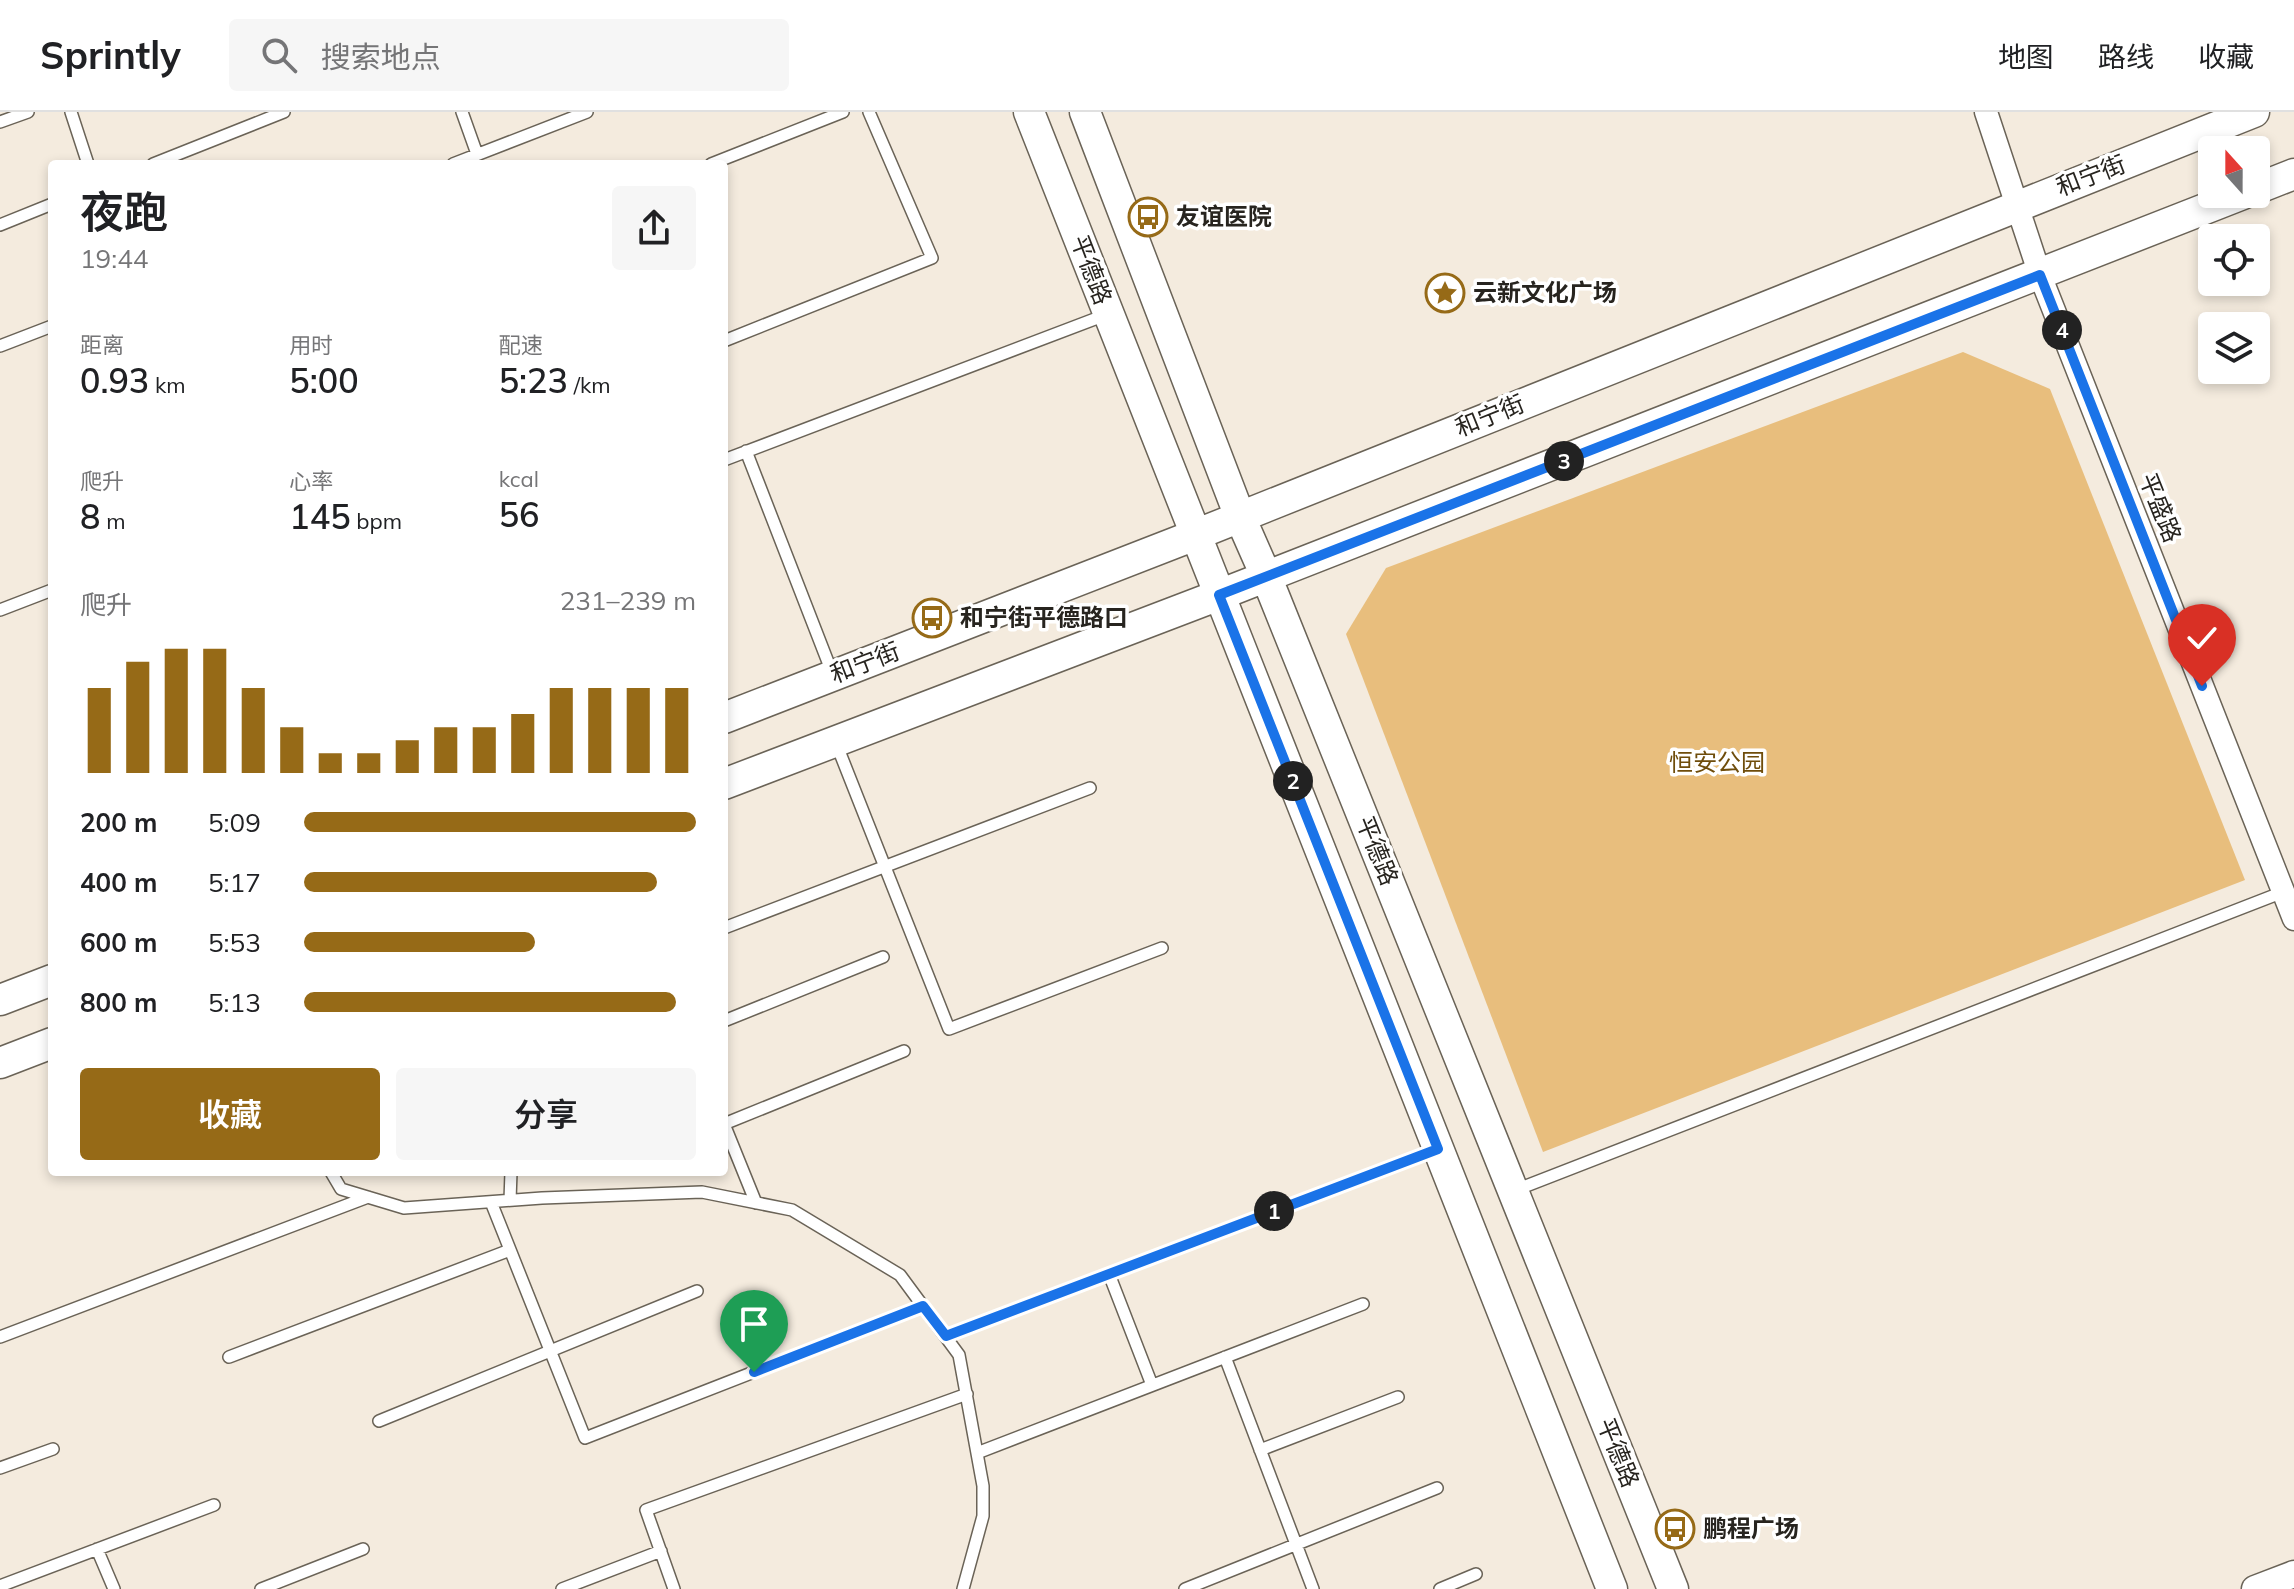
<!DOCTYPE html>
<html lang="zh">
<meta charset="utf-8">
<style>
body{margin:0;font-family:Mulish,"Noto Sans SC",sans-serif;background:#f6f6f6;color:#202124;height:100vh;display:flex;flex-direction:column;font-size:30px;white-space:nowrap}
*{box-sizing:border-box;margin:0}
p{font-size:26px;color:#757577}
.icon{flex:none;width:44px;height:44px;fill:none;stroke:currentColor;stroke-width:2;stroke-linecap:round;stroke-linejoin:round}
.map{position:relative;flex:1;overflow:hidden}
.drawer{position:absolute;left:48px;top:48px;width:680px;height:1016px;display:flex;flex-direction:column;background:#fff;border-radius:8px;box-shadow:0 4px 12px #0003}
.drawer>*{flex:none}
.needle{width:52px;rotate:339deg}
.buttons{position:absolute;left:2198px;top:24px;display:grid;gap:16px}
.buttons a{display:grid;place-items:center;width:72px;height:72px;border-radius:8px;background:#fff;box-shadow:0 4px 12px #0003;font-size:40px}
.pin{position:absolute;display:grid;place-items:center;width:68px;height:68px;color:#fff;margin:-82px -34px;border-radius:50% 50% 50% 0;rotate:-45deg;box-shadow:0 0 8px #0007}
.pin .icon{rotate:45deg}
.km{position:absolute;width:40px;height:40px;margin:-20px;border-radius:50%;background:#222;color:#fff;font-size:22px;line-height:40px;text-align:center}
.round{display:grid;place-items:center;flex:none;width:84px;height:84px;border-radius:8px;background:#f6f6f6}
.overview{display:flex;align-items:center;justify-content:space-between;height:136px;padding:0 32px}
h1{font-size:44px;font-weight:600;line-height:60px}
.metrics{display:grid;grid-template-columns:repeat(3,1fr);gap:12px;height:136px;padding:8px 32px}
.metrics div{display:grid;align-content:center}
.metrics b{font-size:34px;font-weight:600}
.metrics small{font-size:22px;font-weight:400}
.metrics p{font-size:22px}
.chart{height:224px;padding:16px 32px}
.chart p{display:flex;justify-content:space-between}
.chart svg{width:100%;height:144px;margin-top:8px;stroke:#966a17;stroke-width:6}
.button{display:flex;gap:16px;margin-top:auto;padding:16px 32px}
.button a{flex:1;height:92px;border-radius:8px;background:#966a17;color:#fff;font-size:32px;font-weight:600;line-height:92px;text-align:center}
.button a+a{background:#f6f6f6;color:#202124}
ul{padding:0 32px;list-style:none;font-size:26px}
li{display:grid;grid-template-columns:128px 96px 1fr;align-items:center;height:60px}
li i{height:20px;border-radius:10px;background:#966a17}
header{display:flex;align-items:center;gap:48px;box-sizing:border-box;height:112px;padding:0 40px;background:#fff;border-bottom:2px solid #e0e0e0}
header strong{font-size:38px}
nav{display:flex;gap:44px;margin-inline-start:auto;font-size:28px}
.search{width:560px;height:72px;background:#f6f6f6;display:flex;align-items:center;gap:20px;box-sizing:border-box;padding:0 28px;border-radius:8px;color:#757577;font-size:30px}
.map>svg:first-child{display:block}
</style>
<header>
<strong>Sprintly</strong>
<div class="search"><svg class="icon" aria-label="search" viewBox="0 0 24 24"><circle cx="10" cy="10" r="6"/><path d="M15 15l6 6"/></svg>搜索地点</div>
<nav><a>地图</a><a>路线</a><a>收藏</a></nav>
</header>
<div class="map">
<svg width="2294" height="1477" viewBox="0 0 2294 1477">
<rect width="100%" height="100%" fill="#f4ebde"/>
<path fill="#e8be7d" d="M1963 240 2050 277 2245 768 1543 1040 1346 522 1386 456Z"/>
<g fill="none" stroke-linecap="round" stroke-linejoin="round">
<g stroke="#6a6357" stroke-width="14">
<path id="service" d="M71 0 88 52
M462 0 477 42
M0 10 28 0
M153 52 284 0
M453 52 587 0
M711 52 843 0
M0 113 52 92
M724 229 932 146 869 0
M0 234 52 214
M746 339 833 563
M724 348 1108 202
M0 498 52 478
M836 631 949 917 1162 836
M724 816 1090 676
M724 909 883 845
M724 1012 904 939
M724 1012 756 1091
M331 1060 341 1077 404 1096 542 1086 702 1080 792 1098 900 1163 959 1243 983 1374V1404L963 1477
M1513 1079 2283 780
M510 1088 511 1060
M491 1090 585 1326 923 1194
M1109 1162 1152 1273
M946 1224 1435 1038
M0 1225 368 1085
M229 1245 510 1138
M1225 1245 1313 1477
M379 1309 697 1179
M1260 1338 1398 1285
M977 1341 1363 1192
M0 1356 53 1337
M97 1437 114 1477
M0 1474 214 1393
M261 1477 363 1437
M562 1477 661 1439
M674 1477 646 1398 967 1282
M1185 1477 1437 1376
M1440 1477 1476 1462"/>
</g>
<g stroke="#6a6357" stroke-width="25">
<path id="minor" d="M1986 0 2040 163 2294 807"/>
</g>
<g stroke="#6a6357" stroke-width="29">
<path id="tertiary" d="M2255 1477 2294 1462"/>
</g>
<g stroke="#6a6357" stroke-width="33">
<path id="secondary" d="M1029 0 1612 1477
M1085 0 1240 405 1266 464 1673 1477
M2256 77 2294 62
M724 606 1195 423 2254 0
M724 672 1219 483 2243 82
M0 888 52 868
M0 951 52 931"/>
</g>
<use href="#service" stroke="#fff" stroke-width="11"/>
<use href="#minor" stroke="#fff" stroke-width="22"/>
<use href="#tertiary" stroke="#fff" stroke-width="26"/>
<use href="#secondary" stroke="#fff" stroke-width="30"/>
</g>
<g fill="none" stroke-linecap="round" stroke-linejoin="round">
<g stroke="#fff" stroke-width="16">
<path id="route" d="M754 1260 923 1194 946 1224 1438 1037 1219 483 2040 163 2202 574"/>
</g>
<use href="#route" stroke="#1a73e8" stroke-width="10"/>
</g>
<defs>
<g id="bus-ring" transform="scale(2)"><circle r="9.5" fill="#fff" stroke="#966a17" stroke-width="1.5"/><path d="M-5-6H5V4H4V6H2V4H-2V6H-4V4H-5ZM-3.5-4V0h7V-4ZM-3.5 1.2v1.5H-2V1.2ZM2 1.2v1.5H3.5V1.2Z" fill="#966a17"/></g>
<g id="sight-ring" transform="scale(2)"><circle r="9.5" fill="#fff" stroke="#966a17" stroke-width="1.5"/><path d="M0-6L1.8-2.2L6-1.7L2.9 1.2L3.7 5.4L0 3.3L-3.7 5.4L-2.9 1.2L-6-1.7L-1.8-2.2Z" fill="#966a17"/></g>
</defs>
<g fill-rule="evenodd">
<use href="#bus-ring" x="1148" y="105"/>
<use href="#sight-ring" x="1445" y="181"/>
<use href="#bus-ring" x="932" y="506"/>
<use href="#bus-ring" x="1675" y="1417"/>
</g>
<g text-anchor="middle" stroke-width="7" stroke-linejoin="round" paint-order="stroke">
<g font-size="24" fill="#27241f" stroke="#fff">
<text transform="translate(2091 64) rotate(-21)" y="8">和宁街</text>
<text transform="translate(1091 158) rotate(69)" y="8">平德路</text>
<text transform="translate(1490 304) rotate(-22)" y="8">和宁街</text>
<text transform="translate(2160 396) rotate(68)" y="8">平盛路</text>
<text transform="translate(865 551) rotate(-21)" y="8">和宁街</text>
<text transform="translate(1377 739) rotate(68)" y="8">平德路</text>
<text transform="translate(1618 1341) rotate(68)" y="8">平德路</text>
</g>
<g font-size="24" font-weight="bold" fill="#27241f" stroke="#fff" text-anchor="start">
<text x="1176" y="113">友谊医院</text>
<text x="1473" y="189">云新文化广场</text>
<text x="960" y="514">和宁街平德路口</text>
<text x="1703" y="1425">鹏程广场</text>
</g>
<g font-size="24" fill="#6f4d0b" stroke="#fff">
<text x="1717" y="659">恒安公园</text>
</g>
</g>
</svg>
<div class="buttons">
<a><svg class="needle" viewBox="-14 -14 28 28"><path d="M0-13l5 13h-10z" fill="#e53935"/><path d="M0 13l5-13h-10z" fill="#757577"/></svg></a>
<a><svg class="icon" aria-label="locate" viewBox="0 0 24 24"><circle cx="12" cy="12" r="6"/><path d="M12 2v4M12 18v4M2 12h4M18 12h4"/></svg></a>
<a><svg class="icon" aria-label="layers" viewBox="0 0 24 24"><path d="M12 4l9 5-9 5-9-5zM3 14l9 5 9-5"/></svg></a>
</div>
<div class="pin" style="left:754px;top:1260px;background:#1e9e55"><svg class="icon" aria-label="arrive" viewBox="0 0 24 24"><path d="M6 21V4h12l-3 4 3 4H6"/></svg></div>
<div class="pin" style="left:2202px;top:574px;background:#d93025"><svg class="icon" aria-label="check" viewBox="0 0 24 24"><path d="M5 12l5 5 9-10"/></svg></div>
<b class="km" style="left:1274px;top:1099px">1</b>
<b class="km" style="left:1293px;top:669px">2</b>
<b class="km" style="left:1564px;top:349px">3</b>
<b class="km" style="left:2062px;top:218px">4</b>
<section class="drawer">
<div class="overview"><div><h1>夜跑</h1><p>19:44</p></div><a class="round"><svg class="icon" aria-label="share" viewBox="0 0 24 24"><path d="M12 15V3M7 8l5-5 5 5M5 13v7h14v-7"/></svg></a></div>
<div class="metrics">
<div><p>距离</p><b>0.93<small> km</small></b></div>
<div><p>用时</p><b>5:00</b></div>
<div><p>配速</p><b>5:23<small> /km</small></b></div>
</div>
<div class="metrics">
<div><p>爬升</p><b>8<small> m</small></b></div>
<div><p>心率</p><b>145<small> bpm</small></b></div>
<div><p>kcal</p><b>56</b></div>
</div>
<div class="chart"><p><span>爬升</span>231–239 m</p>
<svg viewBox="0 0 160 44" preserveAspectRatio="none"><path d="M5 44V18M15 44V10M25 44V6M35 44V6M45 44V18M55 44V30M65 44V38M75 44V38M85 44V34M95 44V30M105 44V30M115 44V26M125 44V18M135 44V18M145 44V18M155 44V18"/></svg>
</div>
<ul>
<li><b>200 m</b>5:09<i style="width:100%"></i></li>
<li><b>400 m</b>5:17<i style="width:90%"></i></li>
<li><b>600 m</b>5:53<i style="width:59%"></i></li>
<li><b>800 m</b>5:13<i style="width:95%"></i></li>
</ul>
<div class="button"><a>收藏</a><a>分享</a></div>
</section>
</div>
